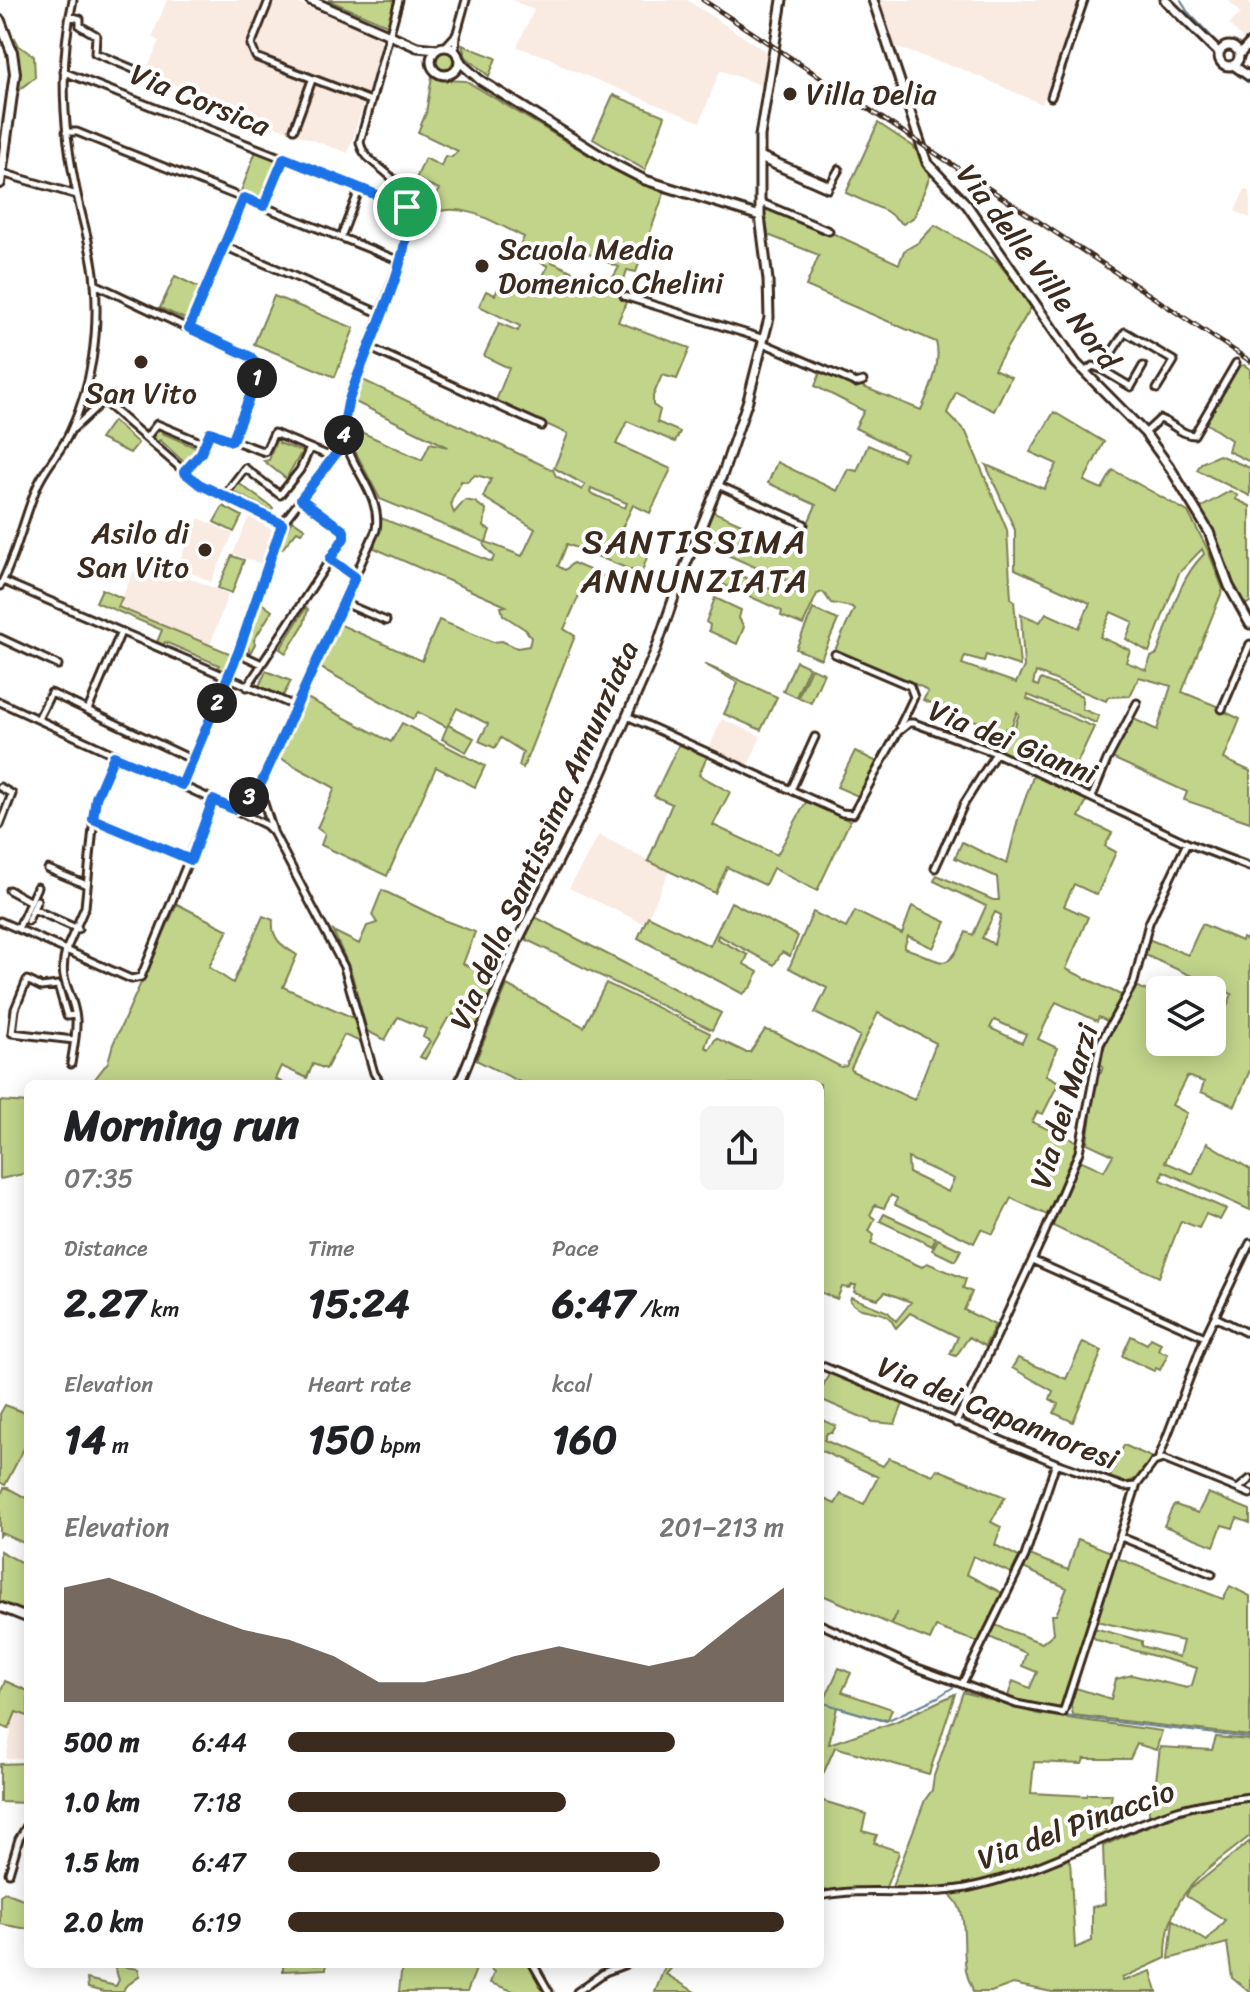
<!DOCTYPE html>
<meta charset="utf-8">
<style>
body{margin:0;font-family:Sriracha,sans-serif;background:#f6f6f6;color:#202124;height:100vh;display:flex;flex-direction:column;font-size:30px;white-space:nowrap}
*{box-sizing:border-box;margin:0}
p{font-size:26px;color:#757577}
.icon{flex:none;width:44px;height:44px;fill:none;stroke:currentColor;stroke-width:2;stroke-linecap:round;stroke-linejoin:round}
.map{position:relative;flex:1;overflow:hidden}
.details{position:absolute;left:24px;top:1080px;width:800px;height:888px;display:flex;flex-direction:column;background:#fff;border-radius:12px;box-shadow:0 4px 20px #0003}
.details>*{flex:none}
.fabs{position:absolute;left:1146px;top:976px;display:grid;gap:16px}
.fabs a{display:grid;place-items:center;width:80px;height:80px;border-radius:12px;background:#fff;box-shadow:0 4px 20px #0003;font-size:40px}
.pin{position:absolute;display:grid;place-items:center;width:68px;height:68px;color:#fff;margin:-34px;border:4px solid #fff;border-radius:50%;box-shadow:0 2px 8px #0007}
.km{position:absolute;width:40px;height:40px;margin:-20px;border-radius:50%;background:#222;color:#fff;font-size:22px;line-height:40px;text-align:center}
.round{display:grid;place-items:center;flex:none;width:84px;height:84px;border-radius:12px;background:#f6f6f6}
.overview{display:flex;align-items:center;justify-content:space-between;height:136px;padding:0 40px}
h1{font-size:44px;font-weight:700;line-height:60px}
.stats{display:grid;grid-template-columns:repeat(3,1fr);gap:12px;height:136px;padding:8px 40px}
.stats div{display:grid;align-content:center}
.stats b{font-size:40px;font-weight:700}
.stats small{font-size:22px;font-weight:400}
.stats p{font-size:22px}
.chart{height:224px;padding:16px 40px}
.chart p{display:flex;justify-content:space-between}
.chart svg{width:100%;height:144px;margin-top:8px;fill:#3b2a1e;opacity:.7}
ul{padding:0 40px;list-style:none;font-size:26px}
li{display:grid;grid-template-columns:128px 96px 1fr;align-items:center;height:60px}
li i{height:20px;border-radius:10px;background:#3b2a1e}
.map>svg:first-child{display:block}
</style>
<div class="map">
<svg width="1250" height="1992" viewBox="0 0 1250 1992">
<rect width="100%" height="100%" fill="#fff"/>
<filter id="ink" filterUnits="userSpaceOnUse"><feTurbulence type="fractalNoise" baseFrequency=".0125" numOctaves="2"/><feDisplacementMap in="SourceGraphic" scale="16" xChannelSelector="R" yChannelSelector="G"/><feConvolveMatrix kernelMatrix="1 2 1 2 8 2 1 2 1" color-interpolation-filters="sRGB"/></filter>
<g filter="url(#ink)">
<path fill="#f9eae2" d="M167 0H262L269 4 274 0H290L379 37 382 43 379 54 348 153 185 93 186 89 146 72 159 41 152 37Z
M512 0H687L771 55 763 86 720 70 700 122 565 67 548 57 517 47 534 10Z
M877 0H1072L1080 4 1042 104 964 70 892 46Z
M1228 0H1250V48L1229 24 1241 14Z
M1245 189 1250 192V218L1235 211Z
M249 517 275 531 265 565 233 554Z
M199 518 233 534 211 582 177 566Z
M140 557 228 594 210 645 118 606Z
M722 719 761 736 748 766 709 748Z
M599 835 669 871 645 924 569 888Z
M16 1712 28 1716V1758L6 1759 11 1731 9 1729Z"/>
<path fill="#c1d48a" stroke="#7e7f54" stroke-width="2" fill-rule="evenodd" d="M328 0H395L387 25Z
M15 38 19 46 34 56 35 77 19 90 20 66 13 40Z
M462 45 496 58 489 76 466 57Z
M435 60a9 9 0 1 1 18 0a9 9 0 1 1-18 0Z
M432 76 443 80 466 81 612 169 664 193 636 272 627 270 619 295 627 300 618 322 690 348 677 379 662 375 653 396V405L660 410 657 422 680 432 675 442 627 421 616 444 671 469 650 513 633 505 618 536 649 552 641 574 567 544 558 566 565 570 573 563 610 579 605 590 585 582 564 629 575 636 523 768 519 766 523 752 501 738 495 748 479 741 488 724 457 708 448 725 474 738 466 752 442 739 447 727 418 712 413 719 319 667 339 624 422 661 439 620 493 642 502 641 517 648 529 646 531 638 526 630 503 615 501 607 506 606 374 548 381 518 492 562 494 556 484 546 485 542 380 499 352 445 348 426 422 460 430 443 448 447 353 401 361 379 553 470 556 476 582 490 585 485 554 468 568 434 496 401 509 368 484 356 499 323 518 331 520 326 479 306 486 291 495 295 506 273 537 288 548 266 517 252 524 237C496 224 465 201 434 213L430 209 439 189 416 179 425 158 441 166 445 156 452 157 458 151 418 132 426 113ZM561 242 619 267 607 288 552 262ZM475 475 491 479 483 497 535 529 522 556 486 542 490 530 484 527 486 510 475 502 465 500 454 513C446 498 458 494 461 481L467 482ZM591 488 627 503 625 508 590 493Z
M613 95 665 116 645 170 593 139Z
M878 123 914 147 930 176 914 217 903 224 886 211 846 193Z
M256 151 279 160 262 203 240 194Z
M763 206 832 233 899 264 904 251 919 242 935 225 997 261 1032 306 994 369 1011 377 994 411 956 392 947 413 966 432 1007 530 1011 598 1014 601 1020 666 986 655 984 661 965 656 962 664 1016 683 1024 667 1021 614 1040 622 1046 613 1079 628 1090 603 1015 569V530L986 465 1044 489 1057 464 1030 452 1054 412 1104 442 1084 481 1102 489 1113 470 1188 512 1207 548 1223 589 1182 692 1219 707V709L1240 719 1224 759 1250 771V822L1184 800 1187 792 1112 758 1134 719 1157 730 1171 686 1139 677 1130 696 1108 697 1106 701 1036 672 1033 684 1038 686 1041 679 1082 696V709L1099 716 1096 723 1028 695 1027 699 1094 727 1068 782 1000 752 1014 729 1019 714 1017 712 1010 730 1006 728 1004 732 923 700 928 692 922 687 835 650 854 609 852 607 831 603 823 592 817 594 803 625 781 616 782 611 720 583 726 569 789 597 792 591 801 595 803 588 700 543 712 511 797 548 816 505 768 483 777 462 837 491 848 469 857 471 868 445 903 460 906 453 855 428 864 411 815 386 821 370 921 410C930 389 942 364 936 342L806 286 819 255 768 235ZM1202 549 1204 554C1176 582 1171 619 1157 654L1151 657 1146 670 1126 662 1130 650 1100 637 1111 612 1133 622 1126 639 1149 652 1179 573Z
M175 276 202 289 190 315 185 319 160 308Z
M274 296 354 328 335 377 254 344Z
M1244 365 1250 369V462L1228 451 1231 440 1204 422 1237 367Z
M113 421 138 443 130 453 100 439Z
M158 427 163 429 162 433 199 449 187 465 160 440 156 443 149 437Z
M274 436 280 438 279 443 303 452 305 448 307 449 304 456 300 455 288 475 291 478 289 481 264 461 269 460 276 441 273 439Z
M1219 455 1250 468V496L1197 470 1201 463Z
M237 482 273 508 271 511 230 490Z
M1230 491 1238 496 1235 499 1250 506V602L1245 605 1228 576 1213 529 1200 508Z
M223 506 242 516 234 532 214 522Z
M292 520 305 529 301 533 297 531 282 549 279 547Z
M232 556 244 560 232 593 218 588Z
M102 589 122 598 118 607 234 655 229 667 222 671 218 670 219 665 165 642 163 645 157 642 162 630 96 602Z
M715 598 741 610 739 618 744 627 737 644 709 631 710 625 706 622Z
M260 602 272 611 254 640 255 644 250 653 246 642Z
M306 608 308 609 304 624 286 653 280 649Z
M813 609 838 620 821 659 796 649Z
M796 661 809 667 796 697 783 691Z
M704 664 777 697 761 730 724 714 738 683Z
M811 668 824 673 811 703 798 697Z
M266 671 291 681 283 696 259 686Z
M305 697 391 742 402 723 485 766 475 787 436 767 387 876 321 845 325 834 317 828 335 788 278 757Z
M680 742 708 755 699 775 730 792 713 825 777 855 807 800 850 821 817 891 773 868 765 885 727 867 715 893 648 861 672 804 654 796Z
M855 751 877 762 858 796 837 787Z
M1034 774 1087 800 1079 817 1112 833 1105 846 1116 852 1097 895 1074 884 1064 906 1088 917 1066 969 1123 996 1109 1022 1099 1017 1097 1021 1056 1002 1038 1039 1057 1048 1046 1075 1059 1082 1043 1114 1037 1112 1032 1122 1078 1142 1076 1152 1047 1215 1011 1198 993 1234 981 1229 974 1243 895 1205 897 1198 891 1195 884 1208 875 1205 870 1215 875 1219 869 1231 874 1235 871 1244 922 1267 927 1263 966 1279 963 1288 972 1292 964 1310 995 1325 985 1346 969 1337 956 1356 950 1354 958 1337 910 1313 896 1328C893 1325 892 1320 888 1317 876 1308 860 1314 850 1301L851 1297 888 1312 896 1321 911 1302 885 1292 878 1299 854 1292 856 1285H852L849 1288 842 1287 837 1299 820 1292V1084H524L476 1060 507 985 584 1027 606 983 710 1033 705 1047 709 1049 716 1038 745 1052H750L765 1030 776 1033 841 1067 846 1066 860 1036 815 1013 827 988 789 968 813 912 846 928 855 911 902 934 912 906 946 922 933 948 908 936 904 948C943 959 946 979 966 932L973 935 986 906 934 881 937 875 993 900H999L997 877 955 858 962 842 1007 864 1018 819ZM995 912 1001 915 994 944 982 938ZM878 1013 936 1043 914 1100 852 1071 851 1068ZM994 1020 1026 1034 1022 1043 990 1028ZM908 1158 954 1179 948 1192 909 1173Z
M382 890 446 921 475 932 463 964 498 980 480 1026 453 1014 452 1020 448 1018 425 1059 420 1057 430 1041 423 1037 426 1029 398 1017 385 1040 367 1031 351 971 333 931 359 944 367 926 377 923 372 915Z
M731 902 798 936 790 956 782 952 774 965 718 935 717 939 748 955 744 964 758 972 752 986 743 994 638 938 648 916 710 946Z
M177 904 228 930 209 967 233 983 263 916 273 920C271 939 282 946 297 955L283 987 356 1019 361 1042 344 1035 326 1069 313 1064 307 1078 281 1066 275 1079 285 1084H91L108 1062 113 1044Z
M535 917 721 1013 712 1030 527 940 525 934Z
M1202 924 1241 941 1243 938 1250 941V1070L1235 1106 1201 1092 1204 1082 1187 1076 1172 1105 1187 1113 1165 1162 1193 1174 1207 1143 1250 1169V1210L1163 1171 1161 1180 1226 1209 1220 1220 1206 1214 1199 1228 1181 1221 1159 1277 1051 1225 1080 1160 1104 1171 1113 1155 1087 1143 1097 1072 1101 1073 1103 1066 1099 1064C1106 1036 1120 1011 1134 985L1160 997V1042H1212V1008L1224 1013 1232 994 1145 955 1148 939 1188 955Z
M0 1101 28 1103V1173L0 1179Z
M884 1214 936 1238 932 1246 880 1221Z
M938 1239 961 1250 955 1261 932 1250Z
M1131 1336 1147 1344 1151 1338 1161 1343 1158 1350 1168 1354 1160 1370 1156 1368 1154 1371 1122 1356Z
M1083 1342 1102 1351 1073 1422 1054 1413 1058 1404 1050 1399 1053 1391 1012 1368 1018 1358 1066 1379Z
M830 1372 903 1404 895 1424 873 1422 820 1399V1392Z
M5 1405 28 1414V1441L5 1485 0 1482V1414Z
M820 1419 836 1426 832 1433H827L824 1440 883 1466 889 1458 933 1475 937 1469 1005 1497 991 1522 1001 1527 995 1545 1019 1557 1011 1573 973 1556 966 1574 1004 1594 980 1643 936 1627 930 1640 892 1625 897 1612 890 1624 820 1594V1497L835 1504 841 1494 864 1504 878 1477 820 1450Z
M1124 1445 1151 1457C1142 1477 1132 1488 1109 1479Z
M4 1488H8L28 1499V1545L2 1533 0 1536V1496Z
M1208 1493 1250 1510V1523L1237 1518 1233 1528 1222 1525 1214 1546 1164 1526 1173 1506 1176 1505 1198 1513Z
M1078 1539 1111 1552 1110 1555 1113 1556 1064 1709 1058 1711 1007 1699 1013 1681 1030 1688 1037 1672 1022 1666 1026 1653 989 1637 995 1625 1042 1643 1054 1633 1052 1615H1056L1067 1588 1021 1567 1027 1554 1068 1570Z
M0 1551 28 1566V1613L0 1602Z
M1117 1558 1223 1599 1230 1586 1250 1596V1736L1073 1715 1071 1705 1076 1688 1111 1699 1116 1679 1132 1675 1187 1688 1192 1685 1197 1668 1097 1640 1092 1636 1094 1628 1142 1641V1646L1179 1657 1183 1641 1096 1621Z
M839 1668 851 1673 842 1692 892 1709 888 1719 881 1720 837 1707 829 1744 895 1722 955 1694 929 1774 835 1747 820 1781V1702L823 1703Z
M5 1681 28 1691V1716L16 1712 9 1729 0 1726V1694Z
M963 1692 1038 1714 1162 1731 1156 1750 1137 1744 1130 1759H1084L1082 1764 1034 1762 1031 1793 1087 1796 1088 1794H1112L1105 1839 1048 1861 969 1885 895 1891 892 1887 925 1800 932 1790 934 1776Z
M1216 1737 1250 1740V1796L1151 1817 1149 1815V1790L1155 1789 1160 1747 1212 1750Z
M28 1763V1803L0 1802V1764Z
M1250 1799V1836C1204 1873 1165 1893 1166 1958L1122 1978 1123 1981 1151 1971 1157 1992H1052L1013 1984 991 1992H973C972 1984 968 1981 967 1974 960 1950 972 1908 948 1894L1008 1880 1070 1859 1075 1948 1092 1941V1907L1105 1904 1103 1846C1151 1823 1197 1806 1250 1799Z
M820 1800 866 1814 862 1831 877 1835 874 1843 898 1851 899 1853 886 1887 820 1894Z
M1250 1841V1992H1249L1232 1978 1227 1943 1169 1959 1173 1920 1207 1941 1225 1920 1186 1896 1189 1890Z
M5 1892 28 1901V1929L0 1924V1895Z
M283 1964H327L326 1969 283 1971Z
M402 1964H461L476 1969 467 1992H399Z
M485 1964H529L545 1992H516L490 1983 494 1972Z
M666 1964H675L666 1974 695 1992H655Z
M114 1965 138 1969 140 1976 125 1987 123 1992H104L88 1988 87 1979 116 1986 119 1980Z"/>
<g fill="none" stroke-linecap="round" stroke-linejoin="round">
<path stroke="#698395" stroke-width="2" d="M1181 0 1187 11 1213 38
M1246 68 1250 71
M965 1689 1015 1707 1048 1714 1250 1738
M820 1702 886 1721 938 1697 955 1686"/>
<g stroke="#3b2a1e" stroke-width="11">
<path id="street" d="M268 3 251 45 256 57 371 101
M70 16 80 19V26L96 35 95 53 138 71
M445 47 455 36
M455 52 456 36 466 0
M64 72 406 207
M1051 97 1084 0
M294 129 312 80
M66 132H77L114 147 400 261
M760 155 830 185 839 169
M760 159 828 189
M2 173 77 195
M760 202 829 231
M264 206 284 158
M341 237 360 188
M224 246 381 314
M95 284 255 360 259 367V373L232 441
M624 296 764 339
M189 328 244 198
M763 343 856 383 863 381
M368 347 542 426
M1101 369 1131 387 1143 366
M1084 372 1093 366 1101 369 1125 332 1174 361 1157 389
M87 387 199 484 282 524
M73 429 104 400
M1145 433 1160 419C1172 423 1182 435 1194 435L1236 363
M146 438 157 424 205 444
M310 448 332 457
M184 472 201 453 210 432 265 452 274 433 310 448 300 470 280 495 245 468 223 497
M718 485 804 524
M330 559 355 577
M3 581 297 707
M0 586C16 556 23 521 36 489 44 468 61 452 70 432 92 386 99 333 95 283 93 254 84 227 78 199 63 133 58 67 73 0
M344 603 386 621
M0 638 58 665
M238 653 262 664
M835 654 910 686 914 697 900 726
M247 687 344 538V531L301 499
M0 702 233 809 266 825 273 832 344 967 374 1073 381 1084
M1222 709 1250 644
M88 710 121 632
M627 716 842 813 853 814 898 732 909 723H914L996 753 1187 843 1250 867
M38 719 51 693 193 760
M114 756 96 798 85 907 66 950 131 979 141 977 213 800
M182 785 238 653 282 524 345 442
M0 787 12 794 0 825
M259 788 376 530C383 489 340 462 344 421 346 398 356 377 365 356 375 329 385 302 395 275 401 257 410 236 409 216 404 167 365 170 360 142L399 0
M791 790 815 737
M1092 797 1107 760 1137 703
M233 809 259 788 273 831
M93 819 191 860
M935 868 964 804 996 753
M48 869 87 885
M9 890 29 901
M33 909 78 929
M0 921 66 950C57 983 73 989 76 1019 77 1033 73 1050 71 1064
M28 921 37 900
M18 929 37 887
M74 1040 12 1033 15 1009 27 980 41 987 58 985 67 1016 75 1015
M1032 1260 1205 1337
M1215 1317 1245 1332H1250
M820 1365 1056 1463 1124 1487 1136 1486 1154 1462 1163 1459 1250 1494
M956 1423 1042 1239 1079 1152 1100 1044 1134 982 1149 923 1187 843
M1158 1460 1205 1337 1250 1243
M1239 1488 1250 1479
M1121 1537 1212 1574
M820 1624 912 1666 962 1684 1025 1556 1056 1463
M962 1684 1016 1704 1063 1713 1136 1487
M9 1873 19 1839 28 1824
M820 1896C867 1886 917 1897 966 1888 1041 1873 1106 1833 1178 1810 1202 1803 1225 1800 1250 1797
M533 1964 549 1992
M577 1992 605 1972 626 1964"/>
</g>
<g stroke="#3b2a1e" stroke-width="13">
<path id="secondary" d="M310 0 417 47 437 49
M873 0 927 163 967 205 1076 363 1145 433 1171 469 1209 532 1229 586 1250 624
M1165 0 1219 53
M1219 56a10 10 0 1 1 20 0a10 10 0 1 1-20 0Z
M431 61a14 14 0 1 1 28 0a14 14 0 1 1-28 0Z
M1239 55 1250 43
M458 57 463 65 480 80 614 164 645 180 760 216
M1233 65 1250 77
M459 1084 518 940 599 780 655 652 682 574 723 473 748 400 769 318 768 280 760 216V136L782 0
M0 1607 28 1618"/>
</g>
<g stroke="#3b2a1e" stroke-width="14">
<path id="primary" d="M0 21 12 52 15 73 0 183"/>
</g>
<use href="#street" stroke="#fff" stroke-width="5"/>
<use href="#secondary" stroke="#fff" stroke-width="7"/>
<use href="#primary" stroke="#fff" stroke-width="8"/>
<g stroke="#3b2a1e" stroke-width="5">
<path id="rail" d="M703 0 1250 361"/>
</g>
<use href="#rail" stroke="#fff" stroke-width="2" stroke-dasharray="6" stroke-linecap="butt"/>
</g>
</g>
<g fill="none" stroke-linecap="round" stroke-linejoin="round" filter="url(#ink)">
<g stroke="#fff" stroke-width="16">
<path id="route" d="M284 158 407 207C415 255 363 353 348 403L344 424 345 442 301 499 344 531V538L330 559 355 577 259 788 233 809 213 800 191 860 93 819 96 798 114 756 182 785 238 653 282 524 199 484 184 472 201 453 210 432 232 441 259 373V367L251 357 189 328 244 198 264 206Z"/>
</g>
<use href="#route" stroke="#1a73e8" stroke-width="10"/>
</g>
<g fill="#3b2a1e" stroke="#fff" stroke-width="3">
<circle cx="790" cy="94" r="8"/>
<circle cx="482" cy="266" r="8"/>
<circle cx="141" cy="362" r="8"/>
<circle cx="205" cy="550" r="8"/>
</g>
<g text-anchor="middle" stroke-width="8" stroke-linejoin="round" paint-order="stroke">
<g font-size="30" fill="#3b2a1e" stroke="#fff" text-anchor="start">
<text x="806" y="104">Villa Delia</text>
<text x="498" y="259">Scuola Media<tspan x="498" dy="34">Domenico Chelini</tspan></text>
<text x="141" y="403" text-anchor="middle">San Vito</text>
<text x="189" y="543" text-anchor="end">Asilo di<tspan x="189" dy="34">San Vito</tspan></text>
</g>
<g font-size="30" fill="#3b2a1e" stroke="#fff">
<text transform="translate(200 100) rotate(22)" y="10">Via Corsica</text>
<text transform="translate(1038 267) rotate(53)" y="10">Via delle Ville Nord</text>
<text transform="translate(1013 742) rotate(22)" y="10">Via dei Gianni</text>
<text transform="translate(544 835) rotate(-66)" y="10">Via della Santissima Annunziata</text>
<text transform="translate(1064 1106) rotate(-73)" y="10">Via dei Marzi</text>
<text transform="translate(998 1413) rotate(22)" y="10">Via dei Capannoresi</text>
<text transform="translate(1076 1825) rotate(-20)" y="10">Via del Pinaccio</text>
</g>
<g font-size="34" letter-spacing="2" fill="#3b2a1e" stroke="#fff">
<text x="695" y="553">SANTISSIMA<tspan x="695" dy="39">ANNUNZIATA</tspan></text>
</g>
</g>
</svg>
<div class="fabs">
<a><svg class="icon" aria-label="layers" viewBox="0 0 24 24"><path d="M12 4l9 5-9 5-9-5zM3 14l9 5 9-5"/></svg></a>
</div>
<div class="pin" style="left:407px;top:207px;background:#1e9e55"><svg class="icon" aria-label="arrive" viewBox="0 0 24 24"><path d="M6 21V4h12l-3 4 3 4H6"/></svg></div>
<b class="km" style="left:257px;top:378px">1</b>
<b class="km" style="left:217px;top:703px">2</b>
<b class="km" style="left:249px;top:797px">3</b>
<b class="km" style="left:344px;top:435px">4</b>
<section class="details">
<div class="overview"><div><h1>Morning run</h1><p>07:35</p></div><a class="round"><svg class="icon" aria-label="share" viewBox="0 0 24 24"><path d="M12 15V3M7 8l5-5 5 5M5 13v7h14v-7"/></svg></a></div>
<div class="stats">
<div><p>Distance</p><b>2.27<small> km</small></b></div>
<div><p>Time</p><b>15:24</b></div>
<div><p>Pace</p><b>6:47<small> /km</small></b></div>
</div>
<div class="stats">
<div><p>Elevation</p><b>14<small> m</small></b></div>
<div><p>Heart rate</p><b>150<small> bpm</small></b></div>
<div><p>kcal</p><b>160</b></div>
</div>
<div class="chart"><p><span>Elevation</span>201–213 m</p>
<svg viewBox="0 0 160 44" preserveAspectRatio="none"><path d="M0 44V9L10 6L20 11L30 17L40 22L50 25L60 30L70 38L80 38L90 35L100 30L110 27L120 30L130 33L140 30L150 19L160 9V44z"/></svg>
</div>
<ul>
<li><b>500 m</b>6:44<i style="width:78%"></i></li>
<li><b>1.0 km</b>7:18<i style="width:56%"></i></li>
<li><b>1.5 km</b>6:47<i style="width:75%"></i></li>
<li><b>2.0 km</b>6:19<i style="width:100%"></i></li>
</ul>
</section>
</div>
